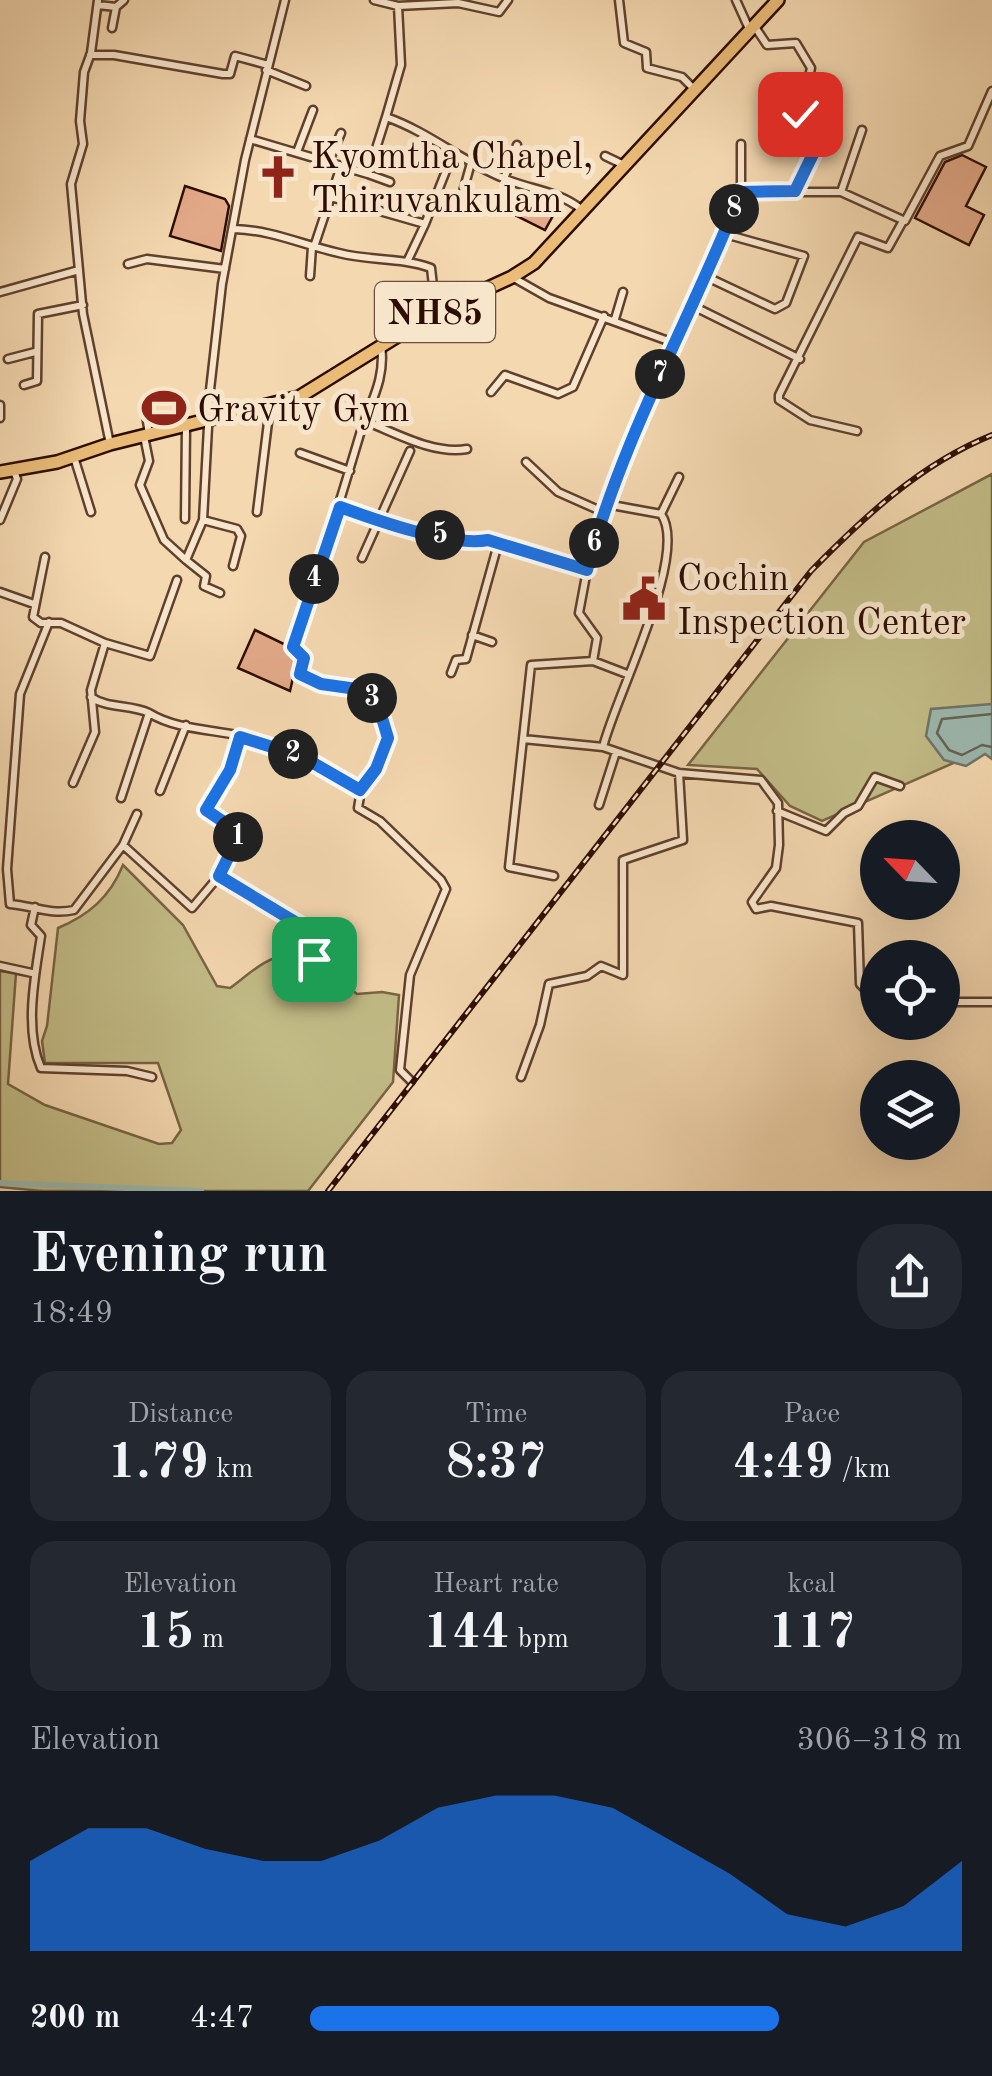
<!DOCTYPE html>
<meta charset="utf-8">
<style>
body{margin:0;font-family:"Old Standard TT",serif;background:#242831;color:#f1f3f6;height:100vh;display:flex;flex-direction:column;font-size:38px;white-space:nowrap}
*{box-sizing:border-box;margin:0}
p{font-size:32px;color:#9ea1a6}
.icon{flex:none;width:55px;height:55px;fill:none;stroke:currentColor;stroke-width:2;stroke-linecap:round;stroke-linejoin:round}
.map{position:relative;height:1191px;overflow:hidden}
.details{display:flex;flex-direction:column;background:#171b24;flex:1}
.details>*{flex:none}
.needle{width:65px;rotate:295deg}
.controls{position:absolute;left:860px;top:820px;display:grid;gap:20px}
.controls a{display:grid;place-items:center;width:100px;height:100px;border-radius:50%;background:#171b24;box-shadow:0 10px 40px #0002;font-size:50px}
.pin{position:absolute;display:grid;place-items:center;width:85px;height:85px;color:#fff;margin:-42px;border-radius:20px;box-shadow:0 5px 15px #0006}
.km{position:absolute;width:50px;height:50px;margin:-25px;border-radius:50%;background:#222;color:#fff;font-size:28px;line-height:50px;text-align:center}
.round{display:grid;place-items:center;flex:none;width:105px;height:105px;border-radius:40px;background:#242831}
.headline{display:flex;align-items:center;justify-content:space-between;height:170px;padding:0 30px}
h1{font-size:55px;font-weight:700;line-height:75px}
.stats{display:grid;grid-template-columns:repeat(3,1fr);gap:15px;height:170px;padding:10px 30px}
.stats div{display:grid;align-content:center;border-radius:25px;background:#242831;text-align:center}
.stats b{font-size:50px;font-weight:700}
.stats small{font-size:28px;font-weight:400}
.stats p{font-size:28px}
.chart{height:280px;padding:20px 30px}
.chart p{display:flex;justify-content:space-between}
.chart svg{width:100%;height:180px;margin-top:10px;fill:#1a73e8;opacity:.7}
ul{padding:0 30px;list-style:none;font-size:32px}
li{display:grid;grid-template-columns:160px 120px 1fr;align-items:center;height:75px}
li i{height:25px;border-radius:12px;background:#1a73e8}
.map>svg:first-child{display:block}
</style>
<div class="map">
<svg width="992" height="1191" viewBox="0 0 992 1191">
<rect width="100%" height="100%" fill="#f4d8b0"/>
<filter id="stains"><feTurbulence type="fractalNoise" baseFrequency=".002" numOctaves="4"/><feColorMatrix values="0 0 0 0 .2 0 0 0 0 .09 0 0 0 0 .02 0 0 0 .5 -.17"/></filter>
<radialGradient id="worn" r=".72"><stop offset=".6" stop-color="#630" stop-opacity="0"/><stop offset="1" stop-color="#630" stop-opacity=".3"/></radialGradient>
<path fill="#c2bc87" stroke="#786444" stroke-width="2.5" d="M992 474V746L822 821 790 806 757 769 688 765 864 542Z
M123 865 183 925 217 986 230 988C244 978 262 961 278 957 307 952 336 977 357 994L382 992 399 995 393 1082 308 1191H42L0 1187V971L16 973 8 1084 45 1105 159 1144 172 1143 181 1130 158 1063H45L42 1041 47 1026 58 928C89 915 110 897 123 865Z"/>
<path fill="#9cb9af" stroke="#707469" stroke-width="2.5" d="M992 704V759L985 754 966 766 944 760 926 736 931 709Z"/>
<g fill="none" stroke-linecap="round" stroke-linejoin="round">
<path stroke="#656358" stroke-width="2.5" d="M992 714 942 719 937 733 949 750 962 755 982 745 992 747"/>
<path stroke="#9cb9af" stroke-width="6" d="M0 1183 201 1191"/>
</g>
<path fill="#e3aa8a" stroke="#2e0d01" stroke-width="2.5" d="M962 155 986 167 966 206 984 215 969 245 915 218 945 162Z
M185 186 225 199 229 206 221 251 170 236Z
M520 191 559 205 545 230 513 214Z
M255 630 286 645 297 660 290 691 238 668Z"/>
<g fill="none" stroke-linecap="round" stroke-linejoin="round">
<g stroke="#60402d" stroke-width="11">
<path id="minor" d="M98 0 91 53 84 72 80 121 83 144 71 184 83 314 110 444
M374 0 398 6 401 65 386 117C429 132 461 161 503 178 530 190 557 190 581 209
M619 0 624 43 646 52 647 68 682 77 694 89
M736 0 750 31
M98 5 116 7 124 0
M398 6 458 3 499 12 508 0
M755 27 767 45 796 43 811 68 800 114 821 121 830 119
M112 28 116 7
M90 55H114L223 74H230L235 56 268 65
M266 70 306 86
M797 135 800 114
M250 139 368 174 386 117
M297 152 313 110
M605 156 626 166
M329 161 341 133
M368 174 390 182
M504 179 517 145
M795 190 814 152 821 121
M741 192V144
M841 192 862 130
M462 195 471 163
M331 197 425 224 407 262
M425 224 453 153
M234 229C272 230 303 245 339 253 369 261 401 257 431 268L433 286 427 307 430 314
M314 247 341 166
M128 264 147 259 225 269
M310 276 312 247
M512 277 549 298 674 343
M707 277 775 309 786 303 804 256 725 234
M0 292 79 270
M693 306 800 359
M615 319 623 292
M8 359 35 352
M24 385 37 381 38 314 83 305
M491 392 505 375 558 394 573 387 604 316
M0 405V418
M145 409 149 434
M365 421C396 433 434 455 467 449
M857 431 810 420 779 400V395L858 237 888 248 903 221
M144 436 149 461 140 485 164 540 186 560 203 520 210 390 222 284 245 160 285 0
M300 453 350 471
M74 457 91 512
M526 462 558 492 603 512
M606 504 661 514C690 554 615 697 603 747L679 773 761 780 778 803 779 845 776 868 752 902 756 909 771 906 858 923 860 984 868 992 878 993
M340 507C379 521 448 547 488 540L587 570 579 613 597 638 593 661 627 674
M257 512 270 406
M661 514 679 477
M185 519 186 426
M0 520 17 479 14 471
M203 520 237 529 241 536 233 566
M45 557 33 617 41 623H61L105 643 91 690 95 732 73 783
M362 558 410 451
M186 560 206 576 204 586 220 593
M587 570C622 437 692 320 741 192H841L905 221 940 156 968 146 992 91
M0 592 34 604
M49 622 20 694 7 869 10 904C33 906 51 915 74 910L123 845 137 814
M472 635 492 642
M105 643 150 656 177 580
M451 673 456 660 466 659 498 544
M91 697C108 709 130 704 149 713
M523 739 603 747
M361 790C388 756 396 724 365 690L321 684 300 674 305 658 293 647C317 576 339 505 360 434 370 403 386 379 381 346
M160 791 186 725
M121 798 149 713C180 732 221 729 255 739 293 751 326 770 361 790L358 808 380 821 441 880 446 889 410 975 400 1070 411 1081
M599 805 616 752
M777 811 826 831 844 813 858 806 875 777 900 786
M123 845 192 908 219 876 224 878 315 933 314 959
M219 876 240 833 207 810 230 770 240 737
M554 876 509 867 531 665 593 661
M35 907 31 925 41 936C35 976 24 1029 41 1068L127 1071 152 1077
M0 966 32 973
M942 1002H992
M521 1077 540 1025 549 984 587 976 601 966 623 975V860L683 840 679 773"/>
</g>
<g stroke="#2e0d01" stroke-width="16">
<path id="trunk" d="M0 472 57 462 110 444 299 397 438 311 512 277 534 263 778 0"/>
</g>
<use href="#minor" stroke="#f8e6cc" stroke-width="6"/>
<use href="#trunk" stroke="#eabc78" stroke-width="11"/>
<g stroke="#2e0d01" stroke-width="6">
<path id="rail" d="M328 1191 811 571C864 517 920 464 992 435"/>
</g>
<use href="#rail" stroke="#f8e6cc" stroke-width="2.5" stroke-dasharray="8" stroke-linecap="butt"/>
</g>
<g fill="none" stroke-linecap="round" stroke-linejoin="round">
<g stroke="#fff" stroke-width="20">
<path id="route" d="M314 959 315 934 219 876 240 833 206 810 230 770 240 737 301 756 360 790 376 769 388 738 379 708 364 690 321 684 300 674 304 658 293 647 340 507C376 520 451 547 488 540L587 570C622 437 691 319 741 192L795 191 814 152 821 121 800 114"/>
</g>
<use href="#route" stroke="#1a73e8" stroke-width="12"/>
</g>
<defs>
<g id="church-bare" transform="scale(3.45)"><path d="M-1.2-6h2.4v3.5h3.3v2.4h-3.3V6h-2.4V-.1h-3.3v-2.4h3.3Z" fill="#8f2418" stroke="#f8e6cc" stroke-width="2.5" paint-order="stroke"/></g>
<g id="stadium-bare" transform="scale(3.45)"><path d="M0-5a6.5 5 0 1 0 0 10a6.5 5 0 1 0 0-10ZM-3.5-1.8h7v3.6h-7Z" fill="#8f2418" stroke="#f8e6cc" stroke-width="2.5" paint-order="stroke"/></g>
<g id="civic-bare" transform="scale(3.45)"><path d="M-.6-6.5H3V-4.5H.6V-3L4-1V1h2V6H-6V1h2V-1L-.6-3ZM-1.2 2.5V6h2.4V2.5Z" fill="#8f2418" stroke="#f8e6cc" stroke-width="2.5" paint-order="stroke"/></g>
</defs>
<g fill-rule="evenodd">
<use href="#church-bare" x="278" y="177"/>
<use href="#stadium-bare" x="164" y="408"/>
<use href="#civic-bare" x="644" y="599"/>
</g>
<g text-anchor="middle" stroke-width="10" stroke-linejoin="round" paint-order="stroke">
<rect fill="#f8e6cc" stroke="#6b4e3e" stroke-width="2.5" x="375" y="282" width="120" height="60" rx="8"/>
<g font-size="35" font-weight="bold" fill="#2e0d01">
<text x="435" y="324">NH85</text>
</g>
<g font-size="38" fill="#2e0d01" stroke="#f8e6cc" text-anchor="start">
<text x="311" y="168">Kyomtha Chapel,<tspan x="311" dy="44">Thiruvankulam</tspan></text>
<text x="197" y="421">Gravity Gym</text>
<text x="677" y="590">Cochin<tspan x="677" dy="44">Inspection Center</tspan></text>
</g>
</g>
<rect width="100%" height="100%" filter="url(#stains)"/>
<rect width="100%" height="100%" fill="url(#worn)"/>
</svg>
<div class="controls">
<a><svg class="needle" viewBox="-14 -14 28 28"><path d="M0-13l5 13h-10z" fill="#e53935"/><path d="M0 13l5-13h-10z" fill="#9ea1a6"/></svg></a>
<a><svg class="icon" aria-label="locate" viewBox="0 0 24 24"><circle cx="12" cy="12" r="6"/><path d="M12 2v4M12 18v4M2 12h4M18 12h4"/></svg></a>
<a><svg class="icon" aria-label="layers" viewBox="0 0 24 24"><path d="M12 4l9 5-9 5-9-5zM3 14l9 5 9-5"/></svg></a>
</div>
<div class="pin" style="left:314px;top:959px;background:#1e9e55"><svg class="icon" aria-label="arrive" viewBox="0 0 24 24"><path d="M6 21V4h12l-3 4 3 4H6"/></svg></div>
<div class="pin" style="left:800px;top:114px;background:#d93025"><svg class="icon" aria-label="check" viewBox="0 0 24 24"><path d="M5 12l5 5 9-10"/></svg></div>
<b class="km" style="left:238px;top:837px">1</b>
<b class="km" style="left:293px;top:754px">2</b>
<b class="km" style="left:372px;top:698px">3</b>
<b class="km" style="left:314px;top:579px">4</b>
<b class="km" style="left:440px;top:535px">5</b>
<b class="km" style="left:594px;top:543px">6</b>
<b class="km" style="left:660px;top:374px">7</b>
<b class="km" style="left:734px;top:209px">8</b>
</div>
<section class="details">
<div class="headline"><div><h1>Evening run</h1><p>18:49</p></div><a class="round"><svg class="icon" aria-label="share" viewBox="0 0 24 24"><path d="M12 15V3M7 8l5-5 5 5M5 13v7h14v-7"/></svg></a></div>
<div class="stats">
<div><p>Distance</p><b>1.79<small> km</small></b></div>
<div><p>Time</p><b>8:37</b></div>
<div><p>Pace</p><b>4:49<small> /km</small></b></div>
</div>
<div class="stats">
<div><p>Elevation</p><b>15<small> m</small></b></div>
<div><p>Heart rate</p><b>144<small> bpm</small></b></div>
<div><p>kcal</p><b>117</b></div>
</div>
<div class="chart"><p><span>Elevation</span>306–318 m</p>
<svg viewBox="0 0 160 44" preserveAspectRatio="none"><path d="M0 44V22L10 14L20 14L30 19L40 22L50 22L60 17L70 9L80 6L90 6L100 9L110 17L120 25L130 35L140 38L150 33L160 22V44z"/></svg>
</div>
<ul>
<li><b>200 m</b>4:47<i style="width:72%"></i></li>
</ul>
</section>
